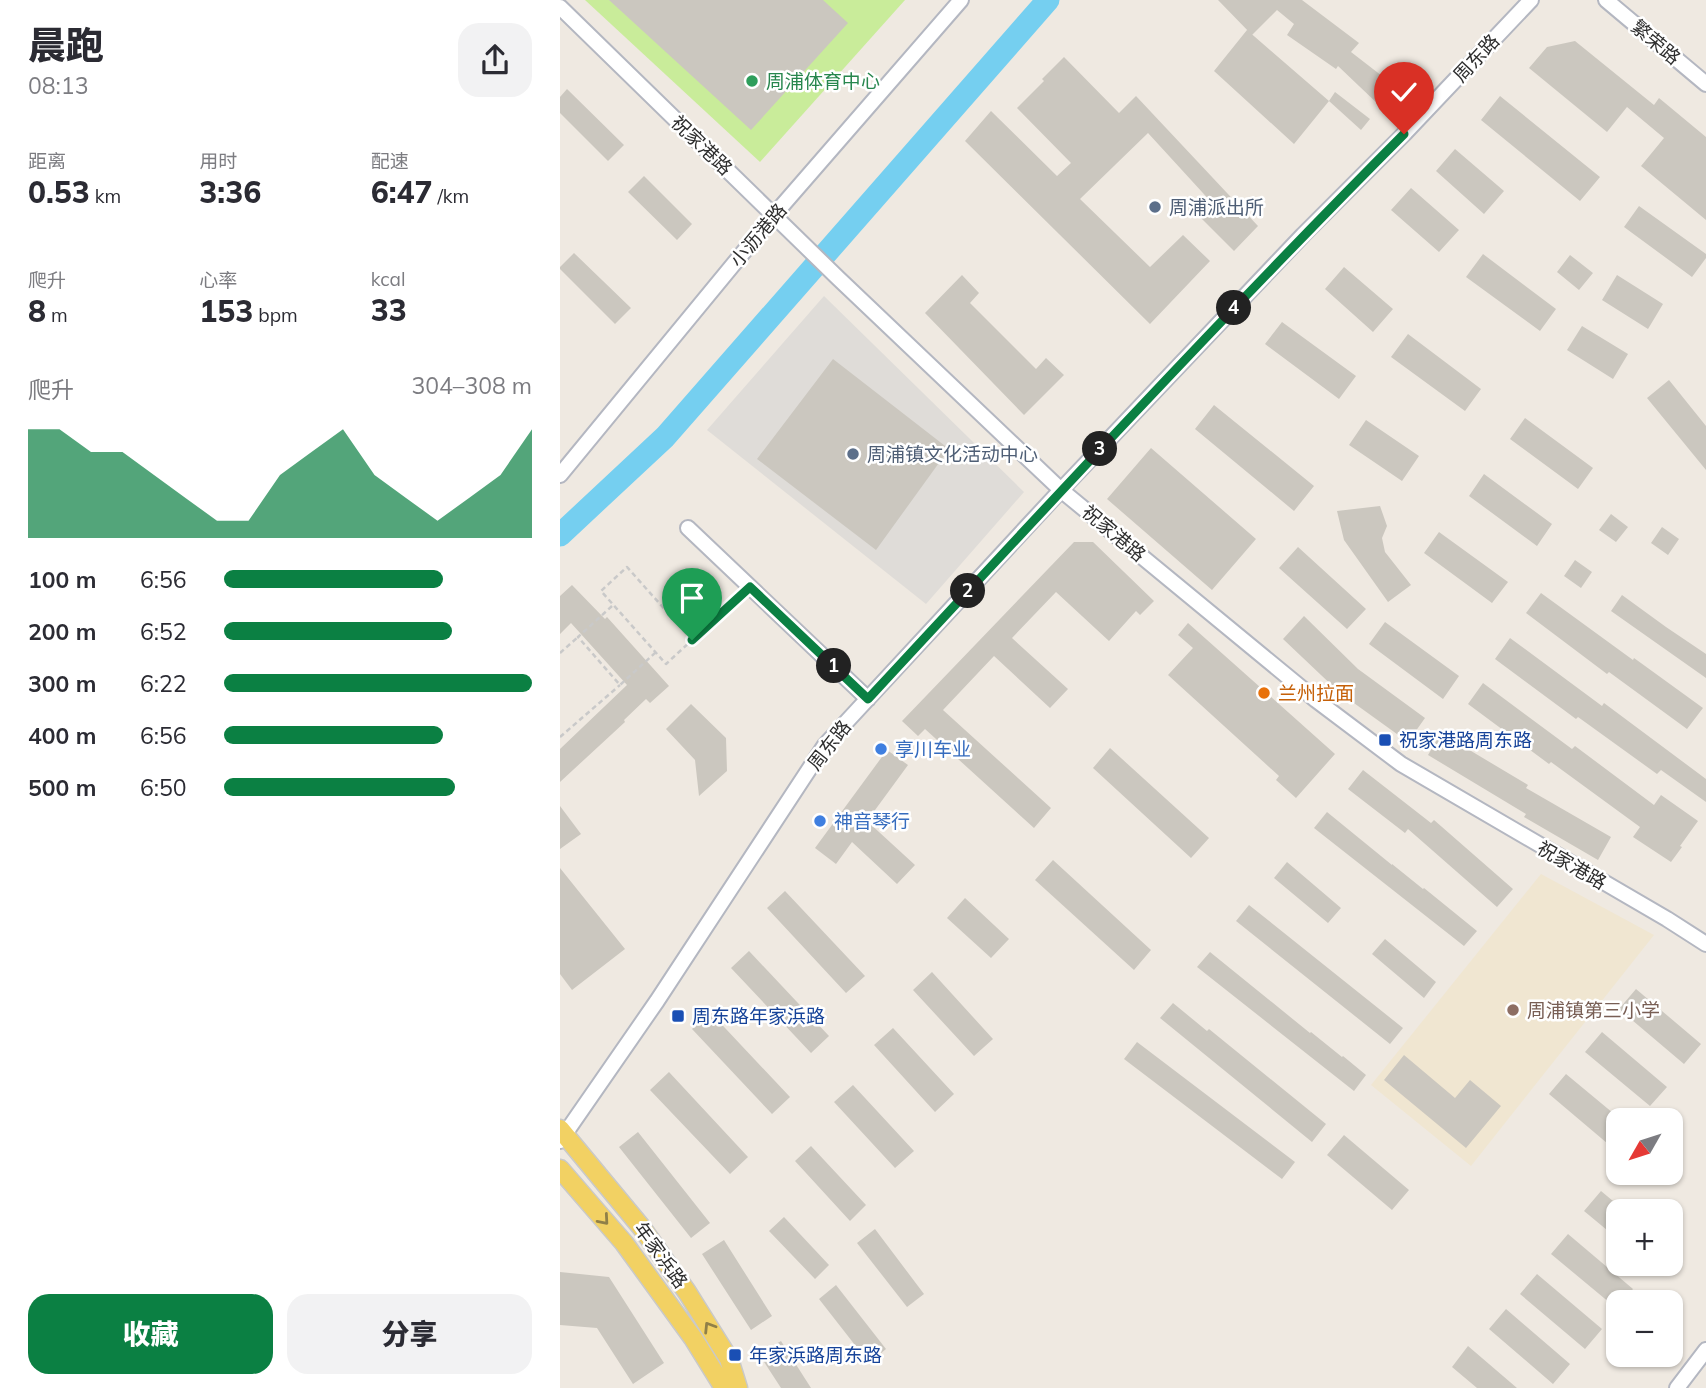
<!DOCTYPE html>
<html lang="zh">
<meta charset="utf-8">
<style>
body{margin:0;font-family:Mulish,"Noto Sans SC",sans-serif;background:#f2f2f3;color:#2b2b33;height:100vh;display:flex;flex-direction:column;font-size:26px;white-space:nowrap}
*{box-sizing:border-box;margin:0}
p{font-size:23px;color:#7c7c81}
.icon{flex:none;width:38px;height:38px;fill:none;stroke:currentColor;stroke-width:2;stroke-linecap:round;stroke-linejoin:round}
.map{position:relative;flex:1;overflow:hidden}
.side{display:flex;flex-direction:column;background:#fff;width:560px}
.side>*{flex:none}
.needle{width:46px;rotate:231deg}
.controls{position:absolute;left:1046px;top:1108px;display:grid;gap:14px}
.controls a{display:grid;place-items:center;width:77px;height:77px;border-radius:14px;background:#fff;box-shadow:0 2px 5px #0004;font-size:35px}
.pin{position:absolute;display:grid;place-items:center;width:60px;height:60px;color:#fff;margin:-72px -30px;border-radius:50% 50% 50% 0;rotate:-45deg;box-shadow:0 0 7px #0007}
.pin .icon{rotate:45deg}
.km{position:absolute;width:35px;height:35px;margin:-18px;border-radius:50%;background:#222;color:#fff;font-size:19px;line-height:35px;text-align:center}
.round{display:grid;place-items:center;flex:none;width:74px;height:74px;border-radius:21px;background:#f2f2f3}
.summary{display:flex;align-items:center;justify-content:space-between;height:119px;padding:0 28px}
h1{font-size:38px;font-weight:800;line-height:52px}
.stats{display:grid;grid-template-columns:repeat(3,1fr);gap:10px;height:119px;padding:7px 28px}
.stats div{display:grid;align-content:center}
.stats b{font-size:30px;font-weight:800}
.stats small{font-size:19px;font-weight:400}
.stats p{font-size:19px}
.chart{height:196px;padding:14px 28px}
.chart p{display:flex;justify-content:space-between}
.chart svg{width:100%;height:126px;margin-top:7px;fill:#0b8043;opacity:.7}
.cta{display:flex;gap:14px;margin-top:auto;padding:14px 28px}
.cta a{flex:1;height:80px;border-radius:21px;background:#0b8043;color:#fff;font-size:28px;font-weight:800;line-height:80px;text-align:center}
.cta a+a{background:#f2f2f3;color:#2b2b33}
ul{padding:0 28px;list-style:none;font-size:23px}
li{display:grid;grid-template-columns:112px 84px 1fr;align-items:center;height:52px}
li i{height:18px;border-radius:9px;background:#0b8043}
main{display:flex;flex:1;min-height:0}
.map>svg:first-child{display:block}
</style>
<main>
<section class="side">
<div class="summary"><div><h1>晨跑</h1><p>08:13</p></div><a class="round"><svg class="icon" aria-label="share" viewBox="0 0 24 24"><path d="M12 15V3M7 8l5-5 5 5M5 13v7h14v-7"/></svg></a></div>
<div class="stats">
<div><p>距离</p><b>0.53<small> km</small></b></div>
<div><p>用时</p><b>3:36</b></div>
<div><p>配速</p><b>6:47<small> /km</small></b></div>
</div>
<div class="stats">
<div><p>爬升</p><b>8<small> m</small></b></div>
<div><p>心率</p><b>153<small> bpm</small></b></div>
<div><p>kcal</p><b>33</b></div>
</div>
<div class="chart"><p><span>爬升</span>304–308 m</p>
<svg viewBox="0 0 160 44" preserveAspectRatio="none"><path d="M0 44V6L10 6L20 14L30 14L40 22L50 30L60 38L70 38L80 22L90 14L100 6L110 22L120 30L130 38L140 30L150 22L160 6V44z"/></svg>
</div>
<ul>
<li><b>100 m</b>6:56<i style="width:71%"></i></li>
<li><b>200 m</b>6:52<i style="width:74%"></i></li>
<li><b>300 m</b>6:22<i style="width:100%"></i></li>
<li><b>400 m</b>6:56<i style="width:71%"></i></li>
<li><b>500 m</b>6:50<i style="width:75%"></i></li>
</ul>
<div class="cta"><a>收藏</a><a>分享</a></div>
</section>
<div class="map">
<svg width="1146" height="1388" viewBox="0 0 1146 1388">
<rect width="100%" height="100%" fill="#efe9e1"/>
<path fill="#f0e6d1" d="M981 874 1094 935 911 1166 811 1085Z"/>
<path fill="#c9ec9a" d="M25 0H345L200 162Z"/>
<path fill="#dfdcd8" d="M264 296 464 492 366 604 147 430Z"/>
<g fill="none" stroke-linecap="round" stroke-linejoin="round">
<path stroke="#75cff0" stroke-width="23" d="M0 535 105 437 488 0"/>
</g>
<path fill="#cbc7bf" d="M49 0H263L288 23 191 130Z
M658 0H742L799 43 791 52 835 86 820 106 778 66 776 69 727 35 734 24 717 10 692 35Z
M687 30 769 101 734 144 654 71Z
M1015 41 1094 105 1099 98 1146 137V220L1081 166 1104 138 1067 107 1047 132 969 68 987 47Z
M504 57 559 113 576 96 698 226 674 251 640 217 653 204 588 133 520 199 590 267 623 235 650 261 590 324 405 141 431 111 497 176 511 163 457 108 484 81 482 79Z
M7 89 64 145 48 161 0 113V97Z
M775 92 810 119 801 130 769 101Z
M940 96 1040 177 1020 201 921 120Z
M895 149 944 191 924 214 876 171Z
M84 176 132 224 117 240 68 192Z
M851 188 899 230 879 252 831 210Z
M1079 206 1146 254V258L1132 277 1064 227Z
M14 253 71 308 55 324 0 269V267Z
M923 254 996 309 980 331 906 277Z
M1010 255 1033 273 1019 290 997 272Z
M784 267 833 309 813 332 765 289Z
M402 275 419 293 410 303 476 369 486 358 504 375 464 415 365 313Z
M1057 275 1103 304 1088 329 1042 300Z
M722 322 796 376 779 399 705 344Z
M1022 326 1068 354 1053 379 1007 350Z
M848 334 921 389 905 411 831 357Z
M273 359 389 449 316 550 197 459Z
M1109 380 1146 426V470L1087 398Z
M654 405 754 486 734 511 635 429Z
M965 418 1033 468 1018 489 950 439Z
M806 420 859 456 842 481 789 445Z
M591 448 696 539 652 590 547 499Z
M924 474 992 524 977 546 909 496Z
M820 506 827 526 822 538 825 552 851 585 828 602 784 540 777 511Z
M1051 514 1068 527 1056 542 1039 530Z
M1102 527 1119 539 1108 555 1091 543Z
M879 532 948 582 932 603 864 553Z
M514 542H533L594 601 580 615 576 611 549 641 496 592 452 638 508 689 490 708 434 656 383 710 491 808 474 828 365 729 358 736 342 721Z
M738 547 806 609 787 629 719 568Z
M1015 560 1032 572 1021 588 1004 576Z
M12 585 45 619 47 617 109 686 90 703 86 699 64 720 65 722 0 782V749L67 685 11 623 0 634V596Z
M981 593 1073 660 1074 658 1143 708 1127 729 1049 672 1047 674 966 613Z
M1062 595 1106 627 1146 654V678L1051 611Z
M744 616 798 669 865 718 848 742 780 693 723 639Z
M825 622 899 676 883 699 809 644Z
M628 623 775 754 736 798 716 780 719 776 608 675 633 648 618 635Z
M950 638 1042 706 1044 703 1146 779V802L1101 770 1097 774 1018 717 1016 719 935 659Z
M923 683 1012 749 1015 746 1094 805 1101 795 1138 821 1120 846 1122 847 1111 862 1073 837 1080 827 991 762 989 764 908 704Z
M131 704 166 738 167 771 139 796 135 760 106 729Z
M881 733 968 785 966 788 1051 837 1038 860 964 817 966 814 868 755Z
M550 748 649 838 631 858 533 768Z
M327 750 348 765 307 821 355 865 337 884 292 842 276 864 255 848Z
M803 770 871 823 874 820 953 889 937 907 848 829 845 833 788 789Z
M0 806 21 834 0 849Z
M767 812 832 865V864L863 889 864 888 917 931 904 946 754 828Z
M493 860 591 950 574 970 475 880Z
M727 862 781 908 768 923 714 878Z
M0 868 65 949 12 990 0 974Z
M225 891 305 976 286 993 207 908Z
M405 898 449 939 431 958 387 918Z
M689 905 843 1028 830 1044 676 921Z
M825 939 876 982 864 998 812 954Z
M189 951 269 1036 251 1053 171 968Z
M650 952 750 1033 751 1032 782 1057 783 1056 806 1075 794 1091 637 967Z
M372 972 433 1039 414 1056 353 990Z
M1076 989 1141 1044 1124 1064 1059 1009Z
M613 1003 647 1031 649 1029 766 1124 752 1142 600 1018Z
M150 1012 230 1097 212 1114 132 1029Z
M333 1028 394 1094 375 1112 314 1045Z
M1042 1032 1107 1087 1090 1106 1025 1052Z
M577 1042 735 1162 722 1179 564 1059Z
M844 1055 895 1098 910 1080 941 1106 906 1148 824 1080Z
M109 1072 188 1157 170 1174 90 1090Z
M1006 1074 1059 1118V1143L1054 1149 989 1094Z
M293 1085 354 1151 335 1168 274 1102Z
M78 1132 150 1223 131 1238 59 1147Z
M784 1135 849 1190 832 1210 767 1155Z
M251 1146 306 1205 290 1221 235 1161Z
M1041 1191 1059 1206V1240L1024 1211Z
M224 1217 269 1265 255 1279 209 1231Z
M315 1229 364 1294 347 1307 297 1243Z
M1008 1234 1073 1289 1062 1302H1059V1305L1056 1308 991 1254Z
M164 1240 212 1316 191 1330 142 1254Z
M0 1272 49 1277 104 1363 73 1384 37 1328 0 1325Z
M977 1274 1042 1329 1025 1349 960 1294Z
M276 1285 326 1349 309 1363 259 1299Z
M946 1309 1010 1364 993 1384 929 1329Z
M221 1341 251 1388H221L199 1354Z
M908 1346 957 1388H917L892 1367Z"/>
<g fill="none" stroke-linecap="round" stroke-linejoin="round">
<g stroke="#b4b7c1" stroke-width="18">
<path id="minor" d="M1046 0 1146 84
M0 7 278 278 501 490 756 700 841 764 1107 919 1146 944
M0 475 214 215 401 0
M128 528 308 699
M0 1141 97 1001 265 745 501 490 743 235 844 134 971 0
M1117 1388 1146 1350"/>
</g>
<g stroke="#c9c9c9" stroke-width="21">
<path id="major" d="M0 1129 82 1228 127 1292 169 1359 178 1388
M0 1169 64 1243 133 1338 164 1388"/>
</g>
<path stroke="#c9c9c9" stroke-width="2.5" stroke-dasharray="5 3.5" stroke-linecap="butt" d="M52 606 18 637 60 685 96 652
M132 640 67 567 41 591 106 664 180 596
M0 653 18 637
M0 737 60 685"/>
<use href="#minor" stroke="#fff" stroke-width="14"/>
<use href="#major" stroke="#f2d163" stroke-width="18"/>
</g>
<defs><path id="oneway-chevron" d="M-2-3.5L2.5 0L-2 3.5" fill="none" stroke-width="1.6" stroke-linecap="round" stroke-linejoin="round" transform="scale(1.75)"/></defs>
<g stroke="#908048">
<use href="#oneway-chevron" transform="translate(44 1220) rotate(49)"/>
<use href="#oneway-chevron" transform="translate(149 1327) rotate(-122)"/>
</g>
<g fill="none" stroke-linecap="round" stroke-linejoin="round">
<g stroke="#fff" stroke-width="14">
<path id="route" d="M132 640 190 587 308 699C485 508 661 318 844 134"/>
</g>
<use href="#route" stroke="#0b8043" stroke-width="9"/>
</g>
<circle fill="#2e9e5b" stroke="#fff" stroke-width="2.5" cx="192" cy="81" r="7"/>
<g fill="#5c6f8a" stroke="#fff" stroke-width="2.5">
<circle cx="595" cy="207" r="7"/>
<circle cx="293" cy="454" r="7"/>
</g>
<circle fill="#e8710a" stroke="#fff" stroke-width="2.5" cx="704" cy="693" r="7"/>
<g fill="#1a4fb4" stroke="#fff" stroke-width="2.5">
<rect x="818" y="733" width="14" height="14" rx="3.5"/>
<rect x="111" y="1009" width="14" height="14" rx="3.5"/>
<rect x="168" y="1348" width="14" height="14" rx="3.5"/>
</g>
<g fill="#3f7fe0" stroke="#fff" stroke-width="2.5">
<circle cx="321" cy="749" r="7"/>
<circle cx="260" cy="821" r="7"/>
</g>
<circle fill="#8d6e63" stroke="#fff" stroke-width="2.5" cx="953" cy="1010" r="7"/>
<g text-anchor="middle" stroke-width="5" stroke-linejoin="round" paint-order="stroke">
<g font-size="19" fill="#2e2e2e" stroke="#fff">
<text transform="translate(1096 42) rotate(40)" y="7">繁荣路</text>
<text transform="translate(916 58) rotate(-47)" y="7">周东路</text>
<text transform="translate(142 145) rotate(44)" y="7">祝家港路</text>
<text transform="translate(198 235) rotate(-50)" y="7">小沥港路</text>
<text transform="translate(554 533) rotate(40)" y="7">祝家港路</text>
<text transform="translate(269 745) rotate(-52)" y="7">周东路</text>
<text transform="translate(1012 865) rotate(30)" y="7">祝家港路</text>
<text transform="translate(101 1255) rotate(54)" y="7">年家浜路</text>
</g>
<g font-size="19" fill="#27864d" stroke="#fff" text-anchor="start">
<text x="206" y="88">周浦体育中心</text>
</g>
<g font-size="19" fill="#4e5e75" stroke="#fff" text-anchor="start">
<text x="609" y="214">周浦派出所</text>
<text x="307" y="461">周浦镇文化活动中心</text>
</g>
<g font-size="19" fill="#c56008" stroke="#fff" text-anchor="start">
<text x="718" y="700">兰州拉面</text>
</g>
<g font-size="19" fill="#164399" stroke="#fff" text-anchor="start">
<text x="839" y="747">祝家港路周东路</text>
<text x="132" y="1023">周东路年家浜路</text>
<text x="189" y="1362">年家浜路周东路</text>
</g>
<g font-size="19" fill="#366cbe" stroke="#fff" text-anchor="start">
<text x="335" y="756">享川车业</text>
<text x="274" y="828">神音琴行</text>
</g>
<g font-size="19" fill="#785e54" stroke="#fff" text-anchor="start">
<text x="967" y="1017">周浦镇第三小学</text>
</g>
</g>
</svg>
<div class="controls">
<a><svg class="needle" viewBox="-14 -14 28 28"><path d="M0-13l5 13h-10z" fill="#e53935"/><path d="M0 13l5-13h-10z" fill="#7c7c81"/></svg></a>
<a>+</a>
<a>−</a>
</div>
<div class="pin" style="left:132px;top:640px;background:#1e9e55"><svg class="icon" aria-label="arrive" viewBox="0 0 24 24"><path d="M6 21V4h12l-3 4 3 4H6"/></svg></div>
<div class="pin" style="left:844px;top:134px;background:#d93025"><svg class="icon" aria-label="check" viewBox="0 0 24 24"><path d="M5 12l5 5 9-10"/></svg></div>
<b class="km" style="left:274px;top:666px">1</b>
<b class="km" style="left:408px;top:591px">2</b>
<b class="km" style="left:540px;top:449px">3</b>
<b class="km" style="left:674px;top:308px">4</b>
</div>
</main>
